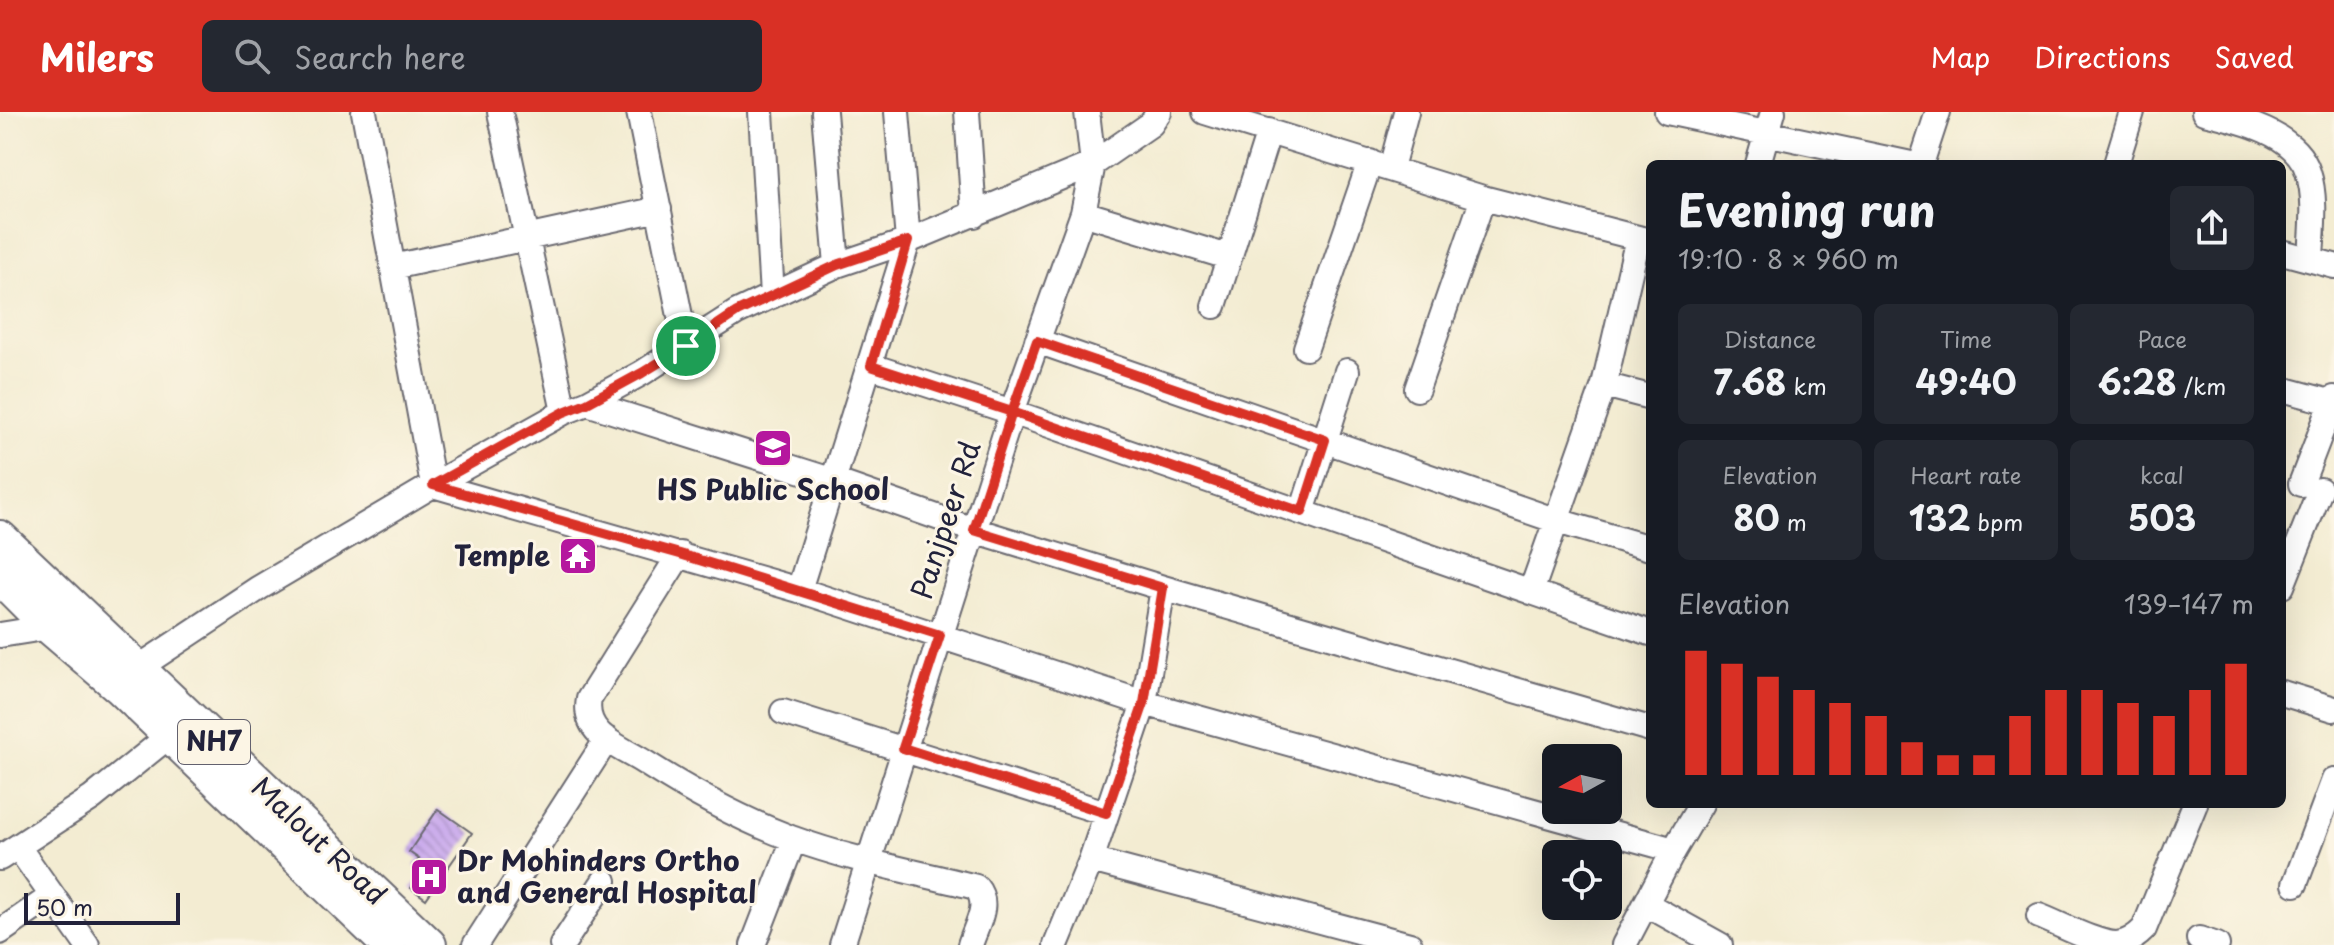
<!DOCTYPE html>
<meta charset="utf-8">
<style>
body{margin:0;font-family:"Playpen Sans",sans-serif;background:#242831;color:#f1f3f6;height:100vh;display:flex;flex-direction:column;font-size:30px;white-space:nowrap}
*{box-sizing:border-box;margin:0}
p{font-size:26px;color:#9ea1a6}
.icon{flex:none;width:44px;height:44px;fill:none;stroke:currentColor;stroke-width:2;stroke-linecap:round;stroke-linejoin:round}
.map{position:relative;flex:1;overflow:hidden}
.panel{position:absolute;left:1646px;top:48px;width:640px;height:648px;display:flex;flex-direction:column;background:#171b24;border-radius:12px;box-shadow:0 8px 32px #0002}
.panel>*{flex:none}
.needle{width:52px;rotate:262deg}
.tools{position:absolute;left:1542px;top:632px;display:grid;gap:16px}
.tools a{display:grid;place-items:center;width:80px;height:80px;border-radius:12px;background:#171b24;box-shadow:0 8px 32px #0002;font-size:40px}
.scale{position:absolute;left:24px;bottom:20px;width:156px;box-sizing:border-box;padding-left:8px;border:4px solid #22223b;border-top:0;font-size:22px;line-height:28px;white-space:nowrap;color:#22223b;-webkit-text-stroke:6px #fcf5e5;paint-order:stroke}
.pin{position:absolute;display:grid;place-items:center;width:68px;height:68px;color:#fff;margin:-34px;border:4px solid #fff;border-radius:50%;box-shadow:0 2px 8px #0007}
.round{display:grid;place-items:center;flex:none;width:84px;height:84px;border-radius:12px;background:#242831}
.overview{display:flex;align-items:center;justify-content:space-between;height:136px;padding:0 32px}
h1{font-size:44px;font-weight:700;line-height:60px}
.stats{display:grid;grid-template-columns:repeat(3,1fr);gap:12px;height:136px;padding:8px 32px}
.stats div{display:grid;align-content:center;border-radius:12px;background:#242831;text-align:center}
.stats b{font-size:34px;font-weight:700}
.stats small{font-size:22px;font-weight:400}
.stats p{font-size:22px}
.chart{height:224px;padding:16px 32px}
.chart p{display:flex;justify-content:space-between}
.chart svg{width:100%;height:144px;margin-top:8px;stroke:#d93025;stroke-width:6}
header{display:flex;align-items:center;gap:48px;box-sizing:border-box;height:112px;padding:0 40px;background:#d93025;color:#fff}
header strong{font-size:38px}
nav{display:flex;gap:44px;margin-inline-start:auto;font-size:28px}
.search{width:560px;height:72px;background:#242831;display:flex;align-items:center;gap:20px;box-sizing:border-box;padding:0 28px;border-radius:12px;color:#9ea1a6;font-size:30px}
.map>svg:first-child{display:block}
</style>
<header>
<strong>Milers</strong>
<div class="search"><svg class="icon" aria-label="search" viewBox="0 0 24 24"><circle cx="10" cy="10" r="6"/><path d="M15 15l6 6"/></svg>Search here</div>
<nav><a>Map</a><a>Directions</a><a>Saved</a></nav>
</header>
<div class="map">
<svg width="2334" height="833" viewBox="0 0 2334 833">
<defs>
<pattern id="building-back-hatch" width="6" height="6" patternUnits="userSpaceOnUse" patternTransform="scale(2)"><rect width="6" height="6" fill="#caabec"/><path d="M-1 5l2 2M0 0l6 6M5-1l2 2" fill="none" stroke="#ad93cb"/></pattern>
</defs>
<rect width="100%" height="100%" fill="#fcf5e5"/>
<filter id="ink" filterUnits="userSpaceOnUse"><feTurbulence type="fractalNoise" baseFrequency=".0125" numOctaves="2"/><feDisplacementMap in="SourceGraphic" scale="16" xChannelSelector="R" yChannelSelector="G"/><feConvolveMatrix kernelMatrix="1 2 1 2 8 2 1 2 1" color-interpolation-filters="sRGB"/></filter>
<filter id="wash" filterUnits="userSpaceOnUse"><feTurbulence type="fractalNoise" baseFrequency=".006" numOctaves="4" result="noise"/><feDisplacementMap in="SourceGraphic" scale="32" xChannelSelector="R" yChannelSelector="G"/><feGaussianBlur stdDeviation="1.8" result="paint"/><feColorMatrix in="noise" values="0 0 0 0 0 0 0 0 0 0 0 0 0 0 0 0 0 1.4 0 .05"/><feComposite in="paint" operator="in"/></filter>
<g filter="url(#wash)">
<rect width="100%" height="100%" fill="#f3ecd2"/>
<g id="blocks">
<path fill="url(#building-back-hatch)" d="M438 697 472 721 426 787 411 776 423 760 414 754 419 747 409 740Z"/>
</g>
</g>
<g filter="url(#ink)">
<use href="#blocks" fill-opacity="0" stroke="#6b6970" stroke-width="2"/>
<g fill="none" stroke-linecap="round" stroke-linejoin="round">
<g stroke="#6b6970" stroke-width="28">
<path id="minor" d="M364 0 433 373 799 478 1144 591 1674 738
M500 0 564 300
M639 0 686 234
M761 0 772 184
M824 0 837 153
M967 0 974 103
M1205 0 1483 86 1650 129
M1667 0 1911 52
M2204 0C2240 8 2296 21 2308 60 2317 87 2312 120 2311 147
M1758 52 1773 0
M1921 52 1938 0
M2116 52 2132 0
M1391 56 1406 0
M1083 101 1228 145
M2282 140 2334 154
M393 155 659 97
M1214 194 1269 19
M1037 229 1557 409 1650 436
M1306 236 1370 50
M871 254 1012 300 1650 521
M1604 273 1650 285
M1417 277 1483 86
M2282 277 2334 291
M587 291 834 369 974 418 1163 476 1650 617
M2301 372 2334 286
M1302 400 1347 259
M680 442 589 587C582 622 618 634 644 650 691 680 740 707 791 726 851 748 915 760 976 775 991 793 976 813 970 833
M2282 474 2320 378
M799 478 908 129 897 0
M1531 480 1604 273 1638 126
M0 523 50 515 59 509
M138 556 259 476 433 373 564 300 587 291 642 261 737 200 837 153 908 129 1093 52 1151 12 1159 0
M2282 581 2334 597
M783 600 1106 701
M18 735 87 833
M0 746 92 686 169 624
M1091 748 1410 833
M2295 772 2334 668
M1646 792 1720 833
M2039 804C2060 812 2096 832 2117 832 2128 831 2136 825 2144 817L2195 692
M0 820 52 784
M2199 827 2217 833
M475 833 607 627
M562 833 604 769
M753 833 794 727
M842 833 1012 300 1083 101 1093 52 1087 0
M1056 833 1091 748 1144 591 1163 476
M1624 833 1674 738 1701 692"/>
</g>
<g stroke="#6b6970" stroke-width="38">
<path id="highway" d="M0 426 429 833
M0 465 50 515 120 575 389 833"/>
</g>
<use href="#minor" stroke="#fff" stroke-width="24"/>
<use href="#highway" stroke="#fff" stroke-width="34"/>
</g>
</g>
<g fill="none" stroke-linecap="round" stroke-linejoin="round" filter="url(#ink)">
<g stroke="#fff" stroke-width="16">
<path id="route" d="M686 234 642 261 587 291 564 300 433 373 680 442 940 523 903 636 1106 701 1144 591 1163 476 974 418 1012 300 1302 400 1325 328 1037 229 1012 300 871 254 908 129 837 153 737 200 686 234"/>
</g>
<use href="#route" stroke="#d93025" stroke-width="10"/>
</g>
<defs>
<g id="school-square" transform="scale(2)"><rect x="-9" y="-9" width="18" height="18" rx="4" fill="#b5179e" stroke="#fcf5e5"/><path d="M0-5L7-2L0 1L-7-2ZM-4 1L0 2.5L4 1V4Q0 6-4 4Z" fill="#fff"/></g>
<g id="temple-square" transform="scale(2)"><rect x="-9" y="-9" width="18" height="18" rx="4" fill="#b5179e" stroke="#fcf5e5"/><path d="M0-6L5-2H3V0L6.5 2.5H4V6H1.5V3h-3V6H-4V2.5H-6.5L-3 0V-2H-5Z" fill="#fff"/></g>
<g id="hospital-square" transform="scale(2)"><rect x="-9" y="-9" width="18" height="18" rx="4" fill="#b5179e" stroke="#fcf5e5"/><path d="M-5-5h3v3.5h4V-5h3V5h-3V1.5h-4V5h-3Z" fill="#fff"/></g>
</defs>
<g fill-rule="evenodd">
<use href="#school-square" x="773" y="336"/>
<use href="#temple-square" x="578" y="444"/>
<use href="#hospital-square" x="429" y="765"/>
</g>
<g text-anchor="middle" stroke-width="6" stroke-linejoin="round" paint-order="stroke">
<rect fill="#fcf5e5" stroke="#63616e" stroke-width="2" x="178" y="608" width="72" height="44" rx="6"/>
<g font-size="26" font-weight="bold" fill="#22223b">
<text x="214" y="639">NH7</text>
</g>
<g font-size="28" font-weight="bold" fill="#22223b" stroke="#fcf5e5">
<text x="773" y="388">HS Public School</text>
<text x="550" y="454" text-anchor="end">Temple</text>
<text x="457" y="759" text-anchor="start">Dr Mohinders Ortho<tspan x="457" dy="32">and General Hospital</tspan></text>
</g>
<g font-size="28" fill="#22223b" stroke="#fcf5e5">
<text transform="translate(946 408) rotate(-72)" y="10">Panjpeer Rd</text>
<text transform="translate(319 729) rotate(43)" y="10">Malout Road</text>
</g>
</g>
</svg>
<div class="tools">
<a><svg class="needle" viewBox="-14 -14 28 28"><path d="M0-13l5 13h-10z" fill="#e53935"/><path d="M0 13l5-13h-10z" fill="#9ea1a6"/></svg></a>
<a><svg class="icon" aria-label="locate" viewBox="0 0 24 24"><circle cx="12" cy="12" r="6"/><path d="M12 2v4M12 18v4M2 12h4M18 12h4"/></svg></a>
</div>
<div class="scale">50 m</div>
<div class="pin" style="left:686px;top:234px;background:#1e9e55"><svg class="icon" aria-label="arrive" viewBox="0 0 24 24"><path d="M6 21V4h12l-3 4 3 4H6"/></svg></div>
<section class="panel">
<div class="overview"><div><h1>Evening run</h1><p>19:10 · 8 × 960 m</p></div><a class="round"><svg class="icon" aria-label="share" viewBox="0 0 24 24"><path d="M12 15V3M7 8l5-5 5 5M5 13v7h14v-7"/></svg></a></div>
<div class="stats">
<div><p>Distance</p><b>7.68<small> km</small></b></div>
<div><p>Time</p><b>49:40</b></div>
<div><p>Pace</p><b>6:28<small> /km</small></b></div>
</div>
<div class="stats">
<div><p>Elevation</p><b>80<small> m</small></b></div>
<div><p>Heart rate</p><b>132<small> bpm</small></b></div>
<div><p>kcal</p><b>503</b></div>
</div>
<div class="chart"><p><span>Elevation</span>139–147 m</p>
<svg viewBox="0 0 160 44" preserveAspectRatio="none"><path d="M5 44V6M15 44V10M25 44V14M35 44V18M45 44V22M55 44V26M65 44V34M75 44V38M85 44V38M95 44V26M105 44V18M115 44V18M125 44V22M135 44V26M145 44V18M155 44V10"/></svg>
</div>
</section>
</div>
